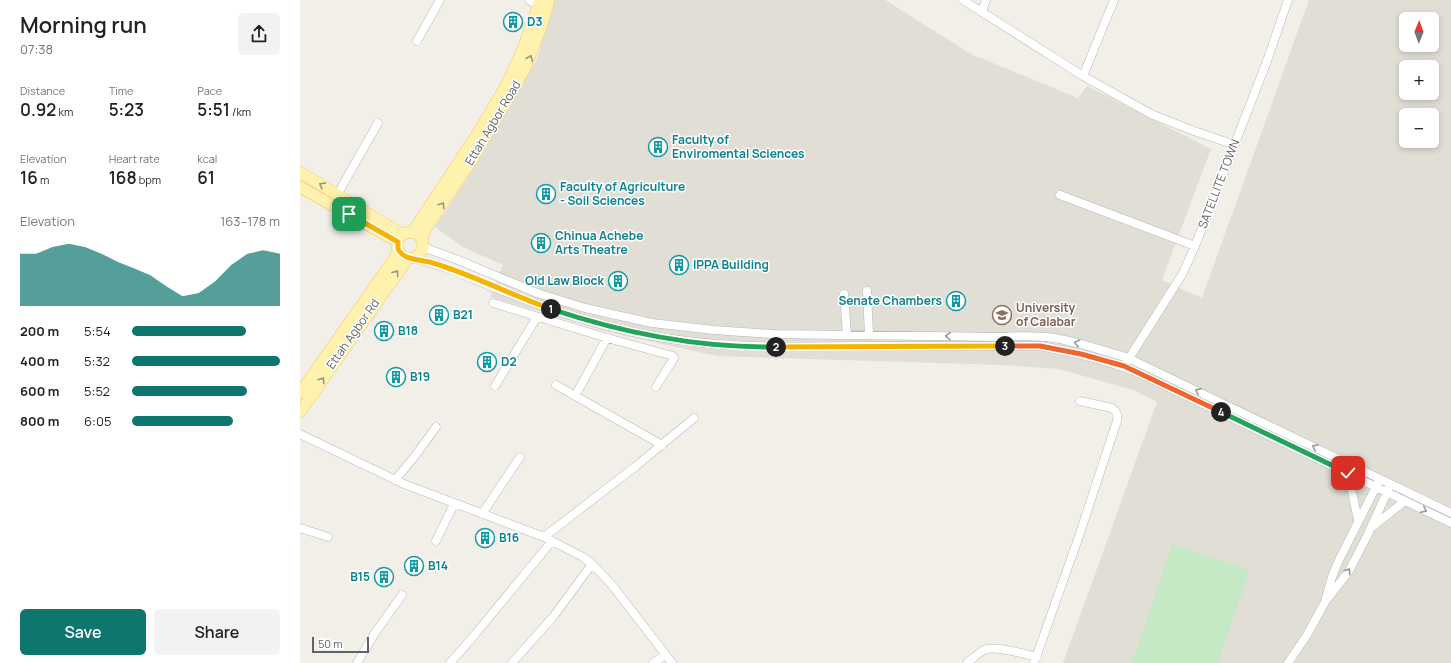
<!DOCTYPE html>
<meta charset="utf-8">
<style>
body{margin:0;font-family:Manrope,sans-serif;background:#f2f2f2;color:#222;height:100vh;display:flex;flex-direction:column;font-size:15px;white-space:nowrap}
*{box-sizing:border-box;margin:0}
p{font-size:13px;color:#767676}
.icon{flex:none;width:22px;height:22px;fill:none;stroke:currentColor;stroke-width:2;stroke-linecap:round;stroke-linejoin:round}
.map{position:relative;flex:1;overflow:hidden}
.side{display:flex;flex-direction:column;background:#fff;width:300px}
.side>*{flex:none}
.needle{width:26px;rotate:1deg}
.tools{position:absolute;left:1099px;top:12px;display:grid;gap:8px}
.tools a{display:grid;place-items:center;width:40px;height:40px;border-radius:6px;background:#fff;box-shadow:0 2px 6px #0003;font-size:20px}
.scale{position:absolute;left:12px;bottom:10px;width:57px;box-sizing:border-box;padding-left:4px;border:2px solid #5f6368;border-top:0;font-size:11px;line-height:14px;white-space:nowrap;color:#5f6368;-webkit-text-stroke:3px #fff;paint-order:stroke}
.pin{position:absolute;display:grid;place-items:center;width:34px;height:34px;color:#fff;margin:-17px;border-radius:8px;box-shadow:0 2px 6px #0006}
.km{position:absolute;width:20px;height:20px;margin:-10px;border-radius:50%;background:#222;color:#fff;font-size:11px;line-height:20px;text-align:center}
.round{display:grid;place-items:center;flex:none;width:42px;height:42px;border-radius:6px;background:#f2f2f2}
.headline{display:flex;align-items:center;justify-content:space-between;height:68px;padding:0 20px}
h1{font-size:22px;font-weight:600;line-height:30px}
.figures{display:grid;grid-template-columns:repeat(3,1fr);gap:6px;height:68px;padding:4px 20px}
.figures div{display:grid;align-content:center}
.figures b{font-size:17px;font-weight:600}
.figures small{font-size:11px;font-weight:400}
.figures p{font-size:11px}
.chart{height:112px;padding:8px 20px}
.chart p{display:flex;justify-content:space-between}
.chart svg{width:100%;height:72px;margin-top:4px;fill:#0f766e;opacity:.7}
.cta{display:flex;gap:8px;margin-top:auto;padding:8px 20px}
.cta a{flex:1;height:46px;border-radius:6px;background:#0f766e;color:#fff;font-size:16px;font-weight:600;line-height:46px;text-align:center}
.cta a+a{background:#f2f2f2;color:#222}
ul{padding:0 20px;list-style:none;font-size:13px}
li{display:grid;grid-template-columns:64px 48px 1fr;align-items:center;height:30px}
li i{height:10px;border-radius:5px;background:#0f766e}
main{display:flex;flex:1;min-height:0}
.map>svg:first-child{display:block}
</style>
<main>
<section class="side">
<div class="headline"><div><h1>Morning run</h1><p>07:38</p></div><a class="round"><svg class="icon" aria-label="share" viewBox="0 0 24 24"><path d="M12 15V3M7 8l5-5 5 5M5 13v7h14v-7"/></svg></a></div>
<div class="figures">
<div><p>Distance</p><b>0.92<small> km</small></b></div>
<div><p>Time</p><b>5:23</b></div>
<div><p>Pace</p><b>5:51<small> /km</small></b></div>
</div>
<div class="figures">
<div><p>Elevation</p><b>16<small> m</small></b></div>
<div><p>Heart rate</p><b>168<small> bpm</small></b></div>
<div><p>kcal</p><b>61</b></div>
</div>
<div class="chart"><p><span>Elevation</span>163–178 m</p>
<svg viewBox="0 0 160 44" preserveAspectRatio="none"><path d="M0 44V12L10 12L20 8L30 6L40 8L50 12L60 17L70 21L80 25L90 32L100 38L110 36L120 29L130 19L140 12L150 10L160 12V44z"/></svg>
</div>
<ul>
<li><b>200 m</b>5:54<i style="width:77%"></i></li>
<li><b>400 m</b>5:32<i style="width:100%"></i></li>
<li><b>600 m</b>5:52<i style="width:78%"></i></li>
<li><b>800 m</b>6:05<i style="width:68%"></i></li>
</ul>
<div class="cta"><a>Save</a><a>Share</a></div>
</section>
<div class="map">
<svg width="1151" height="663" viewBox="0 0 1151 663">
<rect width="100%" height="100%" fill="#f1efe8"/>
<path fill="#e1ded6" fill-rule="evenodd" d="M254 0H585L671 54 778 98 787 86 911 149 862 280 902 298 1009 0H1151V663H763L857 402 833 390 759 369 703 365 417 356 308 332 190 297 203 265 163 247 135 227 179 160 237 59ZM1106 19H1132V45H1106ZM1106 67H1132V93H1106ZM1106 115H1132V141H1106Z"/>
<path fill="#c5e8c5" d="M872 544 950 570 918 663H832Z"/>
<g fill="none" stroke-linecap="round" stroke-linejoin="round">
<g stroke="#b5b8bc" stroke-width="9">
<path id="minor" d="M229 0 238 5
M663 0 783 76 851 114 894 131 935 145
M682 11 686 0
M117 41 140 0
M783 76 814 0
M37 195 78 123
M760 195 895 246
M123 247 158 260 237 293 285 308 352 323 414 330 473 334 702 337C719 336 737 335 754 338 779 342 804 351 828 358L1151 513
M112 258C146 265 176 281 208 293 253 311 300 326 347 335 414 348 482 347 549 346 613 346 676 346 740 346 776 353 811 361 845 376L1151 523
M567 291 569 335
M544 294 547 335
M193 303 307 338 373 356 374 358 356 387
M826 363 883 273 895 246 967 61 988 0
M256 385 362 445
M195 386 237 317
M275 396 307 338
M0 434 104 484 244 537 283 557 292 564 312 585 372 663
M1048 473 1058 520
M95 480 115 456 136 427
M182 514 220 457
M1072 527 1105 501
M0 528 28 537
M244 537 336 466 394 418
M136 541 154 504
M1026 598 1032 577 1038 562 1078 483
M57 663 75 633 102 595
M150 663 172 638 252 541
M212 663 253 617 292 564
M353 663 366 655
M667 663C672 659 678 653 684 650 694 645 725 654 737 657
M734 663 778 539 817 421C818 415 817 412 812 408L780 401
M988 663 1007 635 1025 602 1049 571 1068 534 1089 488"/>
</g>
<g stroke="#f2c960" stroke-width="12">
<path id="major" d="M0 172 103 235
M0 187 98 242
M97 245a13 13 0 1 1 26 0a13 13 0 1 1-26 0Z
M112 233 178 133 207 84 225 44 240 0
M121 239 128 225 173 158 225 68 242 25 249 0
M0 393 99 252
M0 412 108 258"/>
</g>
<use href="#minor" stroke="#fff" stroke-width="8"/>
<use href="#major" stroke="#fff2af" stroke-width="11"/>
</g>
<defs><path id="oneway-chevron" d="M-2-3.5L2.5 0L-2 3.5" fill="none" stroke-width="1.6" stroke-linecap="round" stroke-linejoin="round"/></defs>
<g stroke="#979581">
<use href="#oneway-chevron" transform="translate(230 58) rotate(-67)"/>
<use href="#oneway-chevron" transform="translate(22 185) rotate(-148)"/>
<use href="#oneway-chevron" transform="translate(142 205) rotate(-56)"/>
<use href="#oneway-chevron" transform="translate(96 273) rotate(-54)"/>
<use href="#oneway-chevron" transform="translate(22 380) rotate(-57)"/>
</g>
<g stroke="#979a9d">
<use href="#oneway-chevron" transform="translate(648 336) rotate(-179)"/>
<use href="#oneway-chevron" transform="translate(777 343) rotate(-167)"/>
<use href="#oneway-chevron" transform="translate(898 391) rotate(-154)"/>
<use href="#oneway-chevron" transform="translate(1015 447) rotate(-154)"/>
<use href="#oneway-chevron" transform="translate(1124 510) rotate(26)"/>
<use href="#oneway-chevron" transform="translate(1048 571) rotate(-57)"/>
</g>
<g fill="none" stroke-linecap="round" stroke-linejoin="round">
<g stroke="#fff" stroke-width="8">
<path id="split-1" d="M49 214 98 242V249C104 261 121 259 133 263 173 275 211 295 251 309"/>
</g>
<g stroke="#fff" stroke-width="8">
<path id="split-2" d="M251 309C323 333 399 348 476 347"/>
</g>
<g stroke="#fff" stroke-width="8">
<path id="split-3" d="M476 347 705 346"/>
</g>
<g stroke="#fff" stroke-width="8">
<path id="split-4" d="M705 346H740L781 354 824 366 921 412"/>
</g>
<g stroke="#fff" stroke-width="8">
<path id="split-5" d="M921 412 1048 473"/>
</g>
<use href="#split-1" stroke="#f5b400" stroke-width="5"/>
<use href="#split-2" stroke="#22a559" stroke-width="5"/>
<use href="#split-3" stroke="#f5b400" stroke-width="5"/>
<use href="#split-4" stroke="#f0652b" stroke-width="5"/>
<use href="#split-5" stroke="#22a559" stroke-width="5"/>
</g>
<defs>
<g id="building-ring" transform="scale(1)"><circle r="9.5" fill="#fff" stroke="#0f9aa8" stroke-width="1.5"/><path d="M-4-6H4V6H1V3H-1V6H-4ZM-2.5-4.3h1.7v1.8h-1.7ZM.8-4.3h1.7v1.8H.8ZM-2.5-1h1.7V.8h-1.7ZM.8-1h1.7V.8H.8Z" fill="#0f9aa8"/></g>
<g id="university-ring" transform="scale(1)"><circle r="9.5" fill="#fff" stroke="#8d6e63" stroke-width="1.5"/><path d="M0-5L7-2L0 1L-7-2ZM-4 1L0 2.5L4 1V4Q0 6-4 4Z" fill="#8d6e63"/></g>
</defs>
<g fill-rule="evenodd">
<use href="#building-ring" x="213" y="22"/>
<use href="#building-ring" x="358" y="147"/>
<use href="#building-ring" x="246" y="194"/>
<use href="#building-ring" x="241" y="243"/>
<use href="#building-ring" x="379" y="265"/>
<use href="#building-ring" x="318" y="281"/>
<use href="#building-ring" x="656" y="301"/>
<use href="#building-ring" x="139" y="315"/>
<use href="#university-ring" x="702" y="315"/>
<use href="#building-ring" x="84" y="331"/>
<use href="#building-ring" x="187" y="362"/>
<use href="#building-ring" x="96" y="377"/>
<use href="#building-ring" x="185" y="538"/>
<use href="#building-ring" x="114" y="566"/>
<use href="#building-ring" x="84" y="577"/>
</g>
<g text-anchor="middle" stroke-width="3" stroke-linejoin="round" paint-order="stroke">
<g font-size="12" font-weight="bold" fill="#0d838f" stroke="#fff" text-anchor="start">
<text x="227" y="26">D3</text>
<text x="372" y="144">Faculty of<tspan x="372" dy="14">Enviromental Sciences</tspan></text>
<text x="260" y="191">Faculty of Agriculture<tspan x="260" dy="14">- Soil Sciences</tspan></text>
<text x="255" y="240">Chinua Achebe<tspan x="255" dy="14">Arts Theatre</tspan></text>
<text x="393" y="269">IPPA Building</text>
<text x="304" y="285" text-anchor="end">Old Law Block</text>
<text x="642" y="305" text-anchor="end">Senate Chambers</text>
<text x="153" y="319">B21</text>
<text x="98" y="335">B18</text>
<text x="201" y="366">D2</text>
<text x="110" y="381">B19</text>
<text x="199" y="542">B16</text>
<text x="128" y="570">B14</text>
<text x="70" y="581" text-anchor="end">B15</text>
</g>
<g font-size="12" fill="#5f6368" stroke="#fff">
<text transform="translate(193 123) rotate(-59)" y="4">Ettah Agbor Road</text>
<text transform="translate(919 184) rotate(-69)" y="4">SATELLITE TOWN</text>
<text transform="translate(53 334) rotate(-55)" y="4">Ettah Agbor Rd</text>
</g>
<g font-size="12" font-weight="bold" fill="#785e54" stroke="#fff" text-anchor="start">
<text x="716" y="312">University<tspan x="716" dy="14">of Calabar</tspan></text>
</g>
</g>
</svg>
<div class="tools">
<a><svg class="needle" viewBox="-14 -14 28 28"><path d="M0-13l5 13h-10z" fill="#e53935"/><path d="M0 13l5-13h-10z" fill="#767676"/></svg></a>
<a>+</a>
<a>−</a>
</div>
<div class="scale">50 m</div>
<div class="pin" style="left:49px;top:214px;background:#1e9e55"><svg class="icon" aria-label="arrive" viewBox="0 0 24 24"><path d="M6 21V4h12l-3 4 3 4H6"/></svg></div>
<div class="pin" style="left:1048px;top:473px;background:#d93025"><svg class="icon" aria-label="check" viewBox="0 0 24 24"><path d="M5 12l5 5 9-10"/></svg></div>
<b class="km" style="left:251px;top:309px">1</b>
<b class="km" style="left:476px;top:347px">2</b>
<b class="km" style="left:705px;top:346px">3</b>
<b class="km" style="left:921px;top:412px">4</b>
</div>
</main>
